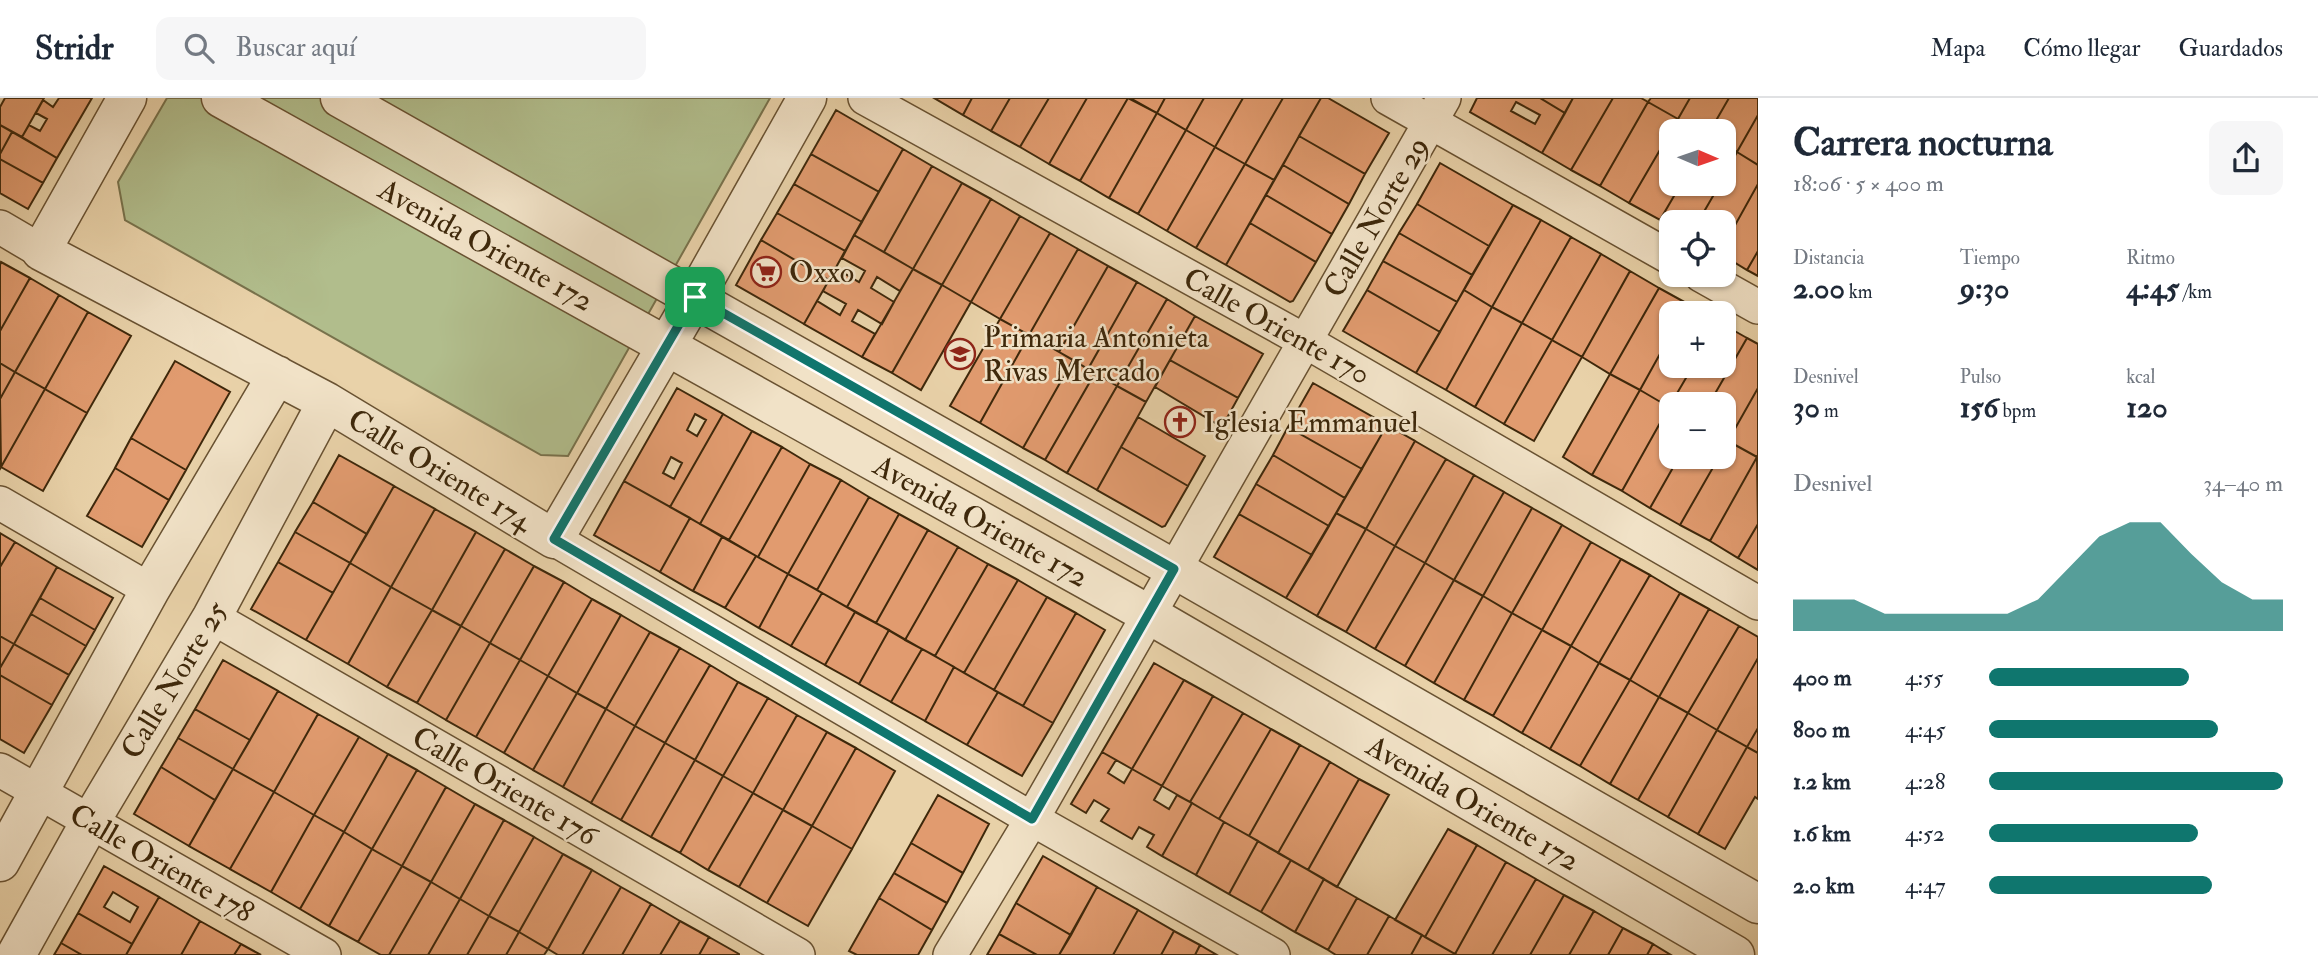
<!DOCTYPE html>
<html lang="es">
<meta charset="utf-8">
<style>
body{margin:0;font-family:"IM FELL Double Pica",serif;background:#f6f6f7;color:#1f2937;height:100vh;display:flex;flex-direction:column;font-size:26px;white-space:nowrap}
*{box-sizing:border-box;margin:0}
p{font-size:23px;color:#747a83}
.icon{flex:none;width:38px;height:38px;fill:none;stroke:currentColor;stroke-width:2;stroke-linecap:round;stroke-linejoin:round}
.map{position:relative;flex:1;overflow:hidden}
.drawer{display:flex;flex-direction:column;background:#fff;width:560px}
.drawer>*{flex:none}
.needle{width:46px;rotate:92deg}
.fabs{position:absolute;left:1659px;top:21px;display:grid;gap:14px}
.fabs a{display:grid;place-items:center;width:77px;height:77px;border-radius:14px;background:#fff;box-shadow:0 2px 5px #0004;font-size:35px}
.pin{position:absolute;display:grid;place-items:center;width:60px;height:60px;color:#fff;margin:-30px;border-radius:14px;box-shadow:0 4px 10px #0006}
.round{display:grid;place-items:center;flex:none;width:74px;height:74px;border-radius:14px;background:#f6f6f7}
.summary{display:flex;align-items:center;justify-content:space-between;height:119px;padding:0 35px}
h1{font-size:38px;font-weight:800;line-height:52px}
.figures{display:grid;grid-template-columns:repeat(3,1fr);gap:10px;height:119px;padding:7px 35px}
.figures div{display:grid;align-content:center}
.figures b{font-size:30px;font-weight:800}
.figures small{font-size:19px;font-weight:400}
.figures p{font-size:19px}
.chart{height:196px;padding:14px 35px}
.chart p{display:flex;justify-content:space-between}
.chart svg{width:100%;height:126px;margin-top:7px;fill:#0f766e;opacity:.7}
ul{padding:0 35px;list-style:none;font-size:23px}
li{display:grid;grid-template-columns:112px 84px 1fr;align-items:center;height:52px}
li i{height:18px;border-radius:9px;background:#0f766e}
header{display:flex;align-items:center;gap:42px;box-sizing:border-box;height:98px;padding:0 35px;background:#fff;border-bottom:2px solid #e0e1e3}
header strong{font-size:33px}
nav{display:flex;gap:38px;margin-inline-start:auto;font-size:24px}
.search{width:490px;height:63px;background:#f6f6f7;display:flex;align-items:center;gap:18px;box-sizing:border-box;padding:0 24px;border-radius:14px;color:#747a83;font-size:26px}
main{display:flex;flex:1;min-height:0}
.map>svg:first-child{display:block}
</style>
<header>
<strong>Stridr</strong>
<div class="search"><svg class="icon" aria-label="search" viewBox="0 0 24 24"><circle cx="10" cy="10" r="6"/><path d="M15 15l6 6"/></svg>Buscar aquí</div>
<nav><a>Mapa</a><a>Cómo llegar</a><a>Guardados</a></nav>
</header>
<main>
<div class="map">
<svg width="1758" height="857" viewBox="0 0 1758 857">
<rect width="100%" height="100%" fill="#e9d2a9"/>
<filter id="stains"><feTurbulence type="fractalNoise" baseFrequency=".00286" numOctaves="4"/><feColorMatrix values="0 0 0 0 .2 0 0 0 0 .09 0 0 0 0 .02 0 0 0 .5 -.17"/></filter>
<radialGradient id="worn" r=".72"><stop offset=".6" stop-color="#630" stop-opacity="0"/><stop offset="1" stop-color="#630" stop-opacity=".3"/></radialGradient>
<path fill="#b1bd8c" stroke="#78724c" stroke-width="2" d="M167 0H770L568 358 541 357 125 122 118 84Z"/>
<path fill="#e19b6f" stroke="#3e280b" stroke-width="2" fill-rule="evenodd" d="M5 0H44L22 39 0 27V9Z
M59 0H92L57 60 22 39 29 27 40 33 47 21 36 15 43 2 53 9Z
M934 0H972L963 17Z
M972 0H1010L991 33 963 17Z
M1010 0H1049L1020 49 991 33Z
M1049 0H1087L1049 66 1020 49Z
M1087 0H1128L1080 83 1049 66Z
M1128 0 1157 15 1109 100 1080 83Z
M1130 0H1165L1157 15Z
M1165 0H1204L1186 32 1157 15Z
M1204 0H1243L1215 49 1186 32Z
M1243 0H1283L1245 66 1215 49Z
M1283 0H1321L1274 82 1245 66Z
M1321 0H1328L1389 35 1365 76 1299 38Z
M1477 0H1540L1565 15 1542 55 1470 14ZM1516 4 1540 17 1535 26 1511 13Z
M1540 0H1573L1565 15Z
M1573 0H1613L1571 72 1542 55Z
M1613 0H1641L1648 4 1600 88 1571 72Z
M1651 0H1690L1678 21 1648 4Z
M1690 0H1729L1710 33H1699L1678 21Z
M1729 0H1758V17L1737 54 1724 47V33H1710Z
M1648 4 1678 21 1629 105 1600 88Z
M836 12 903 51 879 94 811 56Z
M1157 15 1186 32 1138 116 1109 100Z
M1758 17V67L1737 54Z
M1678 21 1699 33H1671V86H1681L1660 122 1629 105Z
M0 27 12 34 0 56Z
M1186 32 1215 49 1167 133 1138 116Z
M12 34 57 60 43 85 0 61V56Z
M1299 38 1365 76 1349 106 1283 67Z
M1724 47 1737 54 1724 78Z
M1215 49 1245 66 1196 150 1167 133Z
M903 51 932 68 884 154 854 137Z
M1737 54 1758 67V86L1724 147V124H1698L1720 86H1724V78Z
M811 56 879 94 862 124 794 86Z
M0 61 43 85 28 111 0 95Z
M1440 65 1513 107 1489 148 1417 106Z
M1245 66 1274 82 1226 167 1196 150Z
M1283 67 1349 106 1332 136 1266 97Z
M932 68 962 85 913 171 884 154Z
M962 85 991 101 942 187 913 171Z
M794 86 862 124 845 153 777 115Z
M1681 86H1720L1698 124H1671V129L1660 122Z
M1758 86V153L1747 172 1724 158V147Z
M1266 97 1332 136 1316 164 1250 125Z
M991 101 1020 118 971 204 942 187Z
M1417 106 1489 148 1472 177 1399 135Z
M1513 107 1541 122 1492 209 1464 192Z
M777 115 845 153 829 182 761 142Z
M1020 118 1050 135 1000 221 971 204Z
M1541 122 1571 139 1522 225 1492 209Z
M1250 125 1316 164 1293 203 1290 204 1226 167Z
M1050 135 1078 151 1029 237 1000 221Z
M1399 135 1472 177 1457 204 1383 163Z
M854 137 913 171 900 193 877 179 871 190 894 204 882 226 858 212 852 223 875 236 862 259 804 226 817 203 840 217 846 206 823 193 835 170 859 184 865 173 842 160Z
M1571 139 1601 156 1552 242 1522 225Z
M761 142 829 182 804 226 736 187Z
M1078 151 1108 168 1059 254 1029 237Z
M1758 153V178L1747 172Z
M1601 156 1630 173 1582 259 1552 242Z
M1383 163 1457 204 1440 234 1367 192Z
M1 164 30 180 0 233V167Z
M1108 168 1137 184 1088 271 1059 254Z
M913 171 942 187 892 275 862 259Z
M1630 173 1659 190 1610 276 1582 259Z
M30 180 59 197 15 274 0 265V233Z
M1137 184 1167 201 1117 288 1088 271Z
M942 187 971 204 921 292 892 275Z
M1659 190 1688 206 1683 215H1671V236L1640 292 1610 276Z
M1367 192 1440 234 1416 275 1343 233Z
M1464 192 1492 209 1446 292 1416 275Z
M59 197 88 214 45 291 15 274Z
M1167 201 1195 218 1146 304 1117 288Z
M1688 206 1704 215H1683Z
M1492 209 1522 225 1475 309 1446 292Z
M88 214 131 238 87 315 45 291Z
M1195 218 1263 256 1238 300 1170 262Z
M1000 221 1029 237 980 325 950 308Z
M1522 225 1552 242 1504 326 1475 309Z
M1724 227 1747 240 1709 306H1671V310L1669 309 1693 268H1724Z
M1671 236V268H1693L1669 309 1640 292Z
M1029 237 1073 262 1023 350 980 325Z
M1747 240 1758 246V290L1728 343 1724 340V306H1709Z
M1552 242 1582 259 1534 343 1504 326Z
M1073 262 1095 275 1045 362 1023 350Z
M1170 262 1238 300 1222 329 1155 289Z
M175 263 230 294 186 372 131 340Z
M0 265 15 274 0 301Z
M15 274 45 291 1 369 0 301Z
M1095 275 1117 288 1067 375 1045 362Z
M1610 276 1640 292 1592 377 1563 359Z
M1313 285 1387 327 1362 371 1288 329Z
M1117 288 1146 304 1097 392 1067 375Z
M677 290 723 316 670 409 624 383ZM695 316 706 322 697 338 687 332ZM671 359 682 365 674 381 663 375Z
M1758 290V357L1757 359 1728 343Z
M45 291 87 315 43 393 1 369Z
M1640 292 1669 309 1622 393 1592 377Z
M1669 309 1671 310V359H1679L1650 410 1622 393Z
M723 316 752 333 700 426 670 409Z
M1138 319 1205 358 1188 388 1121 349Z
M1387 327 1415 343 1366 431 1336 415Z
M1288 329 1362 371 1345 400 1273 357Z
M752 333 782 349 729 442 700 426Z
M131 340 186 372 169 402 115 370Z
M1415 343 1446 361 1395 448 1366 431Z
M1728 343 1757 359 1710 443 1680 427 1719 359H1724V350Z
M782 349 810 366 758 459 729 442Z
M1121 349 1188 388 1165 428 1162 429 1097 392Z
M339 357 394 388 367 436 313 404Z
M1273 357 1345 400 1329 428 1256 386Z
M1679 359H1719L1680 427 1650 410Z
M1757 359 1758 426 1738 460 1710 443Z
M1446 361 1474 377 1425 465 1395 448Z
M810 366 841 382 788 476 758 459Z
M115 370 169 402 142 449 87 418Z
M1474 377 1504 394 1454 482 1425 465Z
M841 382 869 399 817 492 788 476Z
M624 383 690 420 660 474 594 437Z
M1256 386 1329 428 1312 457 1239 416Z
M394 388 435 411 391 489 350 465Z
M1504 394 1532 410 1483 498 1454 482Z
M869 399 899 416 847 509 817 492Z
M313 404 367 436 350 465 295 434Z
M1532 410 1562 427 1512 515 1483 498Z
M435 411 476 434 432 512 391 489Z
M1336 415 1366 431 1317 518 1286 500Z
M899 416 928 432 876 525 847 509Z
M1239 416 1312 457 1286 500 1214 459Z
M690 420 722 439 693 493 660 474Z
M1758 426V472L1738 460Z
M1562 427 1591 444 1542 532 1512 515Z
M1366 431 1395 448 1346 534 1317 518Z
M928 432 958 449 905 542 876 525Z
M295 434 350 465 333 495 278 464Z
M476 434 505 451 461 528 432 512Z
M0 435 15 444 0 469Z
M722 439 756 458 725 510 693 493Z
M15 444 57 469 14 546 0 538V469Z
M1591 444 1621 461 1571 548 1542 532Z
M1395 448 1425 465 1375 551 1346 534Z
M958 449 988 466 935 558 905 542Z
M505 451 534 468 490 545 461 528Z
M756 458 788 476 759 530 725 510Z
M1621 461 1650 477 1599 565 1571 548Z
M278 464 333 495 306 542 251 511Z
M350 465 391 489 348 566 306 542Z
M1425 465 1454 482 1405 568 1375 551Z
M988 466 1018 482 964 575 935 558Z
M534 468 564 484 520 562 490 545Z
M57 469 113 500 95 532 40 500Z
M788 476 822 495 791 548 759 530Z
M1650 477 1680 495 1630 582 1599 565Z
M1018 482 1047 499 994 592 964 575Z
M1454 482 1483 498 1434 585 1405 568Z
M564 484 592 501 548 578 520 562Z
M391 489 432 512 387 589 348 566Z
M822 495 855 514 825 567 791 548Z
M1680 495 1709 511 1659 599 1630 582Z
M1483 498 1512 515 1464 602 1434 585Z
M1047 499 1076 515 1023 608 994 592Z
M40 500 95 532 86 548 31 516Z
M592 501 621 517 577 595 548 578Z
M1709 511 1739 528 1688 615 1659 599Z
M432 512 461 528 417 605 387 589Z
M855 514 889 532 859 586 825 567Z
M1076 515 1105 532 1053 625 1023 608Z
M1512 515 1542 532 1493 618 1464 602Z
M31 516 86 548 69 577 14 546Z
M621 517 650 534 606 611 577 595Z
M461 528 490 545 446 622 417 605Z
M1739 528 1758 539V560L1717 632 1688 615Z
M889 532 922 551 891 604 859 586Z
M1542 532 1571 548 1522 635 1493 618Z
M650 534 680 550 635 628 606 611Z
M0 538 14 546 0 570Z
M490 545 520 562 476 639 446 622Z
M14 546 69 577 52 607 0 577V570Z
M1571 548 1599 565 1550 651 1522 635Z
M680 550 710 567 665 645 635 628Z
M922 551 954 569 925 623 891 604Z
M1758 560V630L1747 649 1717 632Z
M223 562 278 593 250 642 195 611Z
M520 562 548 578 504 655 476 639Z
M1154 565 1184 582 1132 671 1102 654Z
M1599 565 1630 582 1580 668 1550 651Z
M710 567 738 584 695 662 665 645Z
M954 569 998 594 967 647 925 623Z
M0 577 52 607 24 655 0 641Z
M548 578 577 595 533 672 504 655Z
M1184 582 1213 598 1162 688 1132 671Z
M1630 582 1659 599 1610 686 1580 668Z
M738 584 768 600 723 678 695 662Z
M278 593 318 616 274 694 233 671Z
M998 594 1053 625 1022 678 967 647Z
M577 595 606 611 563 689 533 672Z
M1213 598 1243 615 1190 704 1162 688Z
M1659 599 1688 615 1638 702 1610 686Z
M768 600 797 617 753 695 723 678Z
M195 611 250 642 233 671 178 640Z
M606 611 635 628 591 705 563 689Z
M1243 615 1271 631 1219 721 1190 704Z
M1688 615 1717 632 1668 719 1638 702Z
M318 616 359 639 314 717 274 694Z
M797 617 827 634 783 712 753 695Z
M635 628 665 645 621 722 591 705Z
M1758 630V655L1747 649Z
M1271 631 1300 647 1249 738 1219 721Z
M1717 632 1747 649 1698 736 1668 719Z
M827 634 856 650 812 728 783 712Z
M359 639 388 656 344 734 314 717Z
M178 640 233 671 215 702 161 669Z
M665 645 695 662 651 739 621 722Z
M1300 647 1330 664 1278 755 1249 738Z
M1747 649 1758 655V701L1755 699 1725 751 1698 736Z
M856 650 895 673 852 751 812 728Z
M1102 654 1116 662 1108 675 1124 685 1132 671 1162 688 1154 702 1169 711 1177 697 1192 705 1162 758 1147 749 1154 737 1139 729 1132 741 1101 723 1109 711 1094 702 1086 715 1071 706Z
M388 656 417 672 372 751 344 734Z
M695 662 723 678 680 755 651 739Z
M1330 664 1359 681 1308 772 1278 755Z
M161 669 215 702 189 748 134 716Z
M233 671 274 694 230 771 189 748Z
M417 672 446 689 402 768 372 751Z
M723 678 753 695 708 772 680 755Z
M1359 681 1389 697 1337 789 1308 772Z
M446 689 475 706 431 784 402 768Z
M274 694 314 717 271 794 230 771Z
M753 695 783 712 739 789 708 772Z
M938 697 989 726 963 775 911 745Z
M1192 705 1224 724 1196 777 1162 758Z
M475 706 504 722 460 801 431 784Z
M783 712 812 728 767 805 739 789Z
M314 717 344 734 300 811 271 794Z
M504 722 534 739 489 818 460 801Z
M1224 724 1258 743 1229 796 1196 777Z
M812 728 852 751 808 828 767 805Z
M1448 731 1477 747 1425 839 1395 822Z
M344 734 372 751 329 828 300 811Z
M534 739 563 756 519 834 489 818Z
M1258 743 1291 762 1261 814 1229 796Z
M911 745 963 775 947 805 894 775Z
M1477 747 1506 764 1455 856 1425 839Z
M372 751 402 768 358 844 329 828Z
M563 756 592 772 548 851 519 834Z
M1043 758 1097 789 1071 837 1016 805Z
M1291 762 1324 781 1295 834 1261 814Z
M1506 764 1536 781 1492 857H1457L1455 856Z
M104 768 159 799 132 846 78 815ZM113 794 138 809 130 824 104 809Z
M402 768 431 784 389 857H381L358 844Z
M592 772 621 789 582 857H558L548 851Z
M894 775 947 805 932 832 879 800Z
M1324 781 1357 800 1328 852 1295 834Z
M1536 781 1564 797 1530 857H1492Z
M431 784 460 801 428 857H389Z
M621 789 651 806 622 857H582Z
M1097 789 1138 812 1113 857H1059Z
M1564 797 1594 813 1569 857H1530Z
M159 799 200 823 181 857H126Z
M879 800 932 832 918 857H857L849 853Z
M1357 800 1389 818 1367 857H1336L1328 852Z
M460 801 489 818 467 857H428Z
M1016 805 1071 837 1059 857H1037L999 836Z
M651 806 680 823 660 857H622Z
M1138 812 1174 833 1161 857H1113Z
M1594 813 1623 830 1608 857H1569Z
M78 815 132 846 126 857H82L61 845Z
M489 818 519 834 506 857H467Z
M1389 818 1422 837 1411 857H1367Z
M200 823 241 846 234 857H181Z
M680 823 709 839 699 857H660Z
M1623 830 1653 846 1647 857H1608Z
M1174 833 1200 847 1195 857H1161Z
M519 834 548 851 544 857H506Z
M999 836 1037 857H987Z
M1422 837 1455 856 1454 857H1411Z
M709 839 739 856V857H699Z
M61 845 82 857H54Z
M241 846 261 857H234Z
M1653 846 1671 857H1647Z
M1200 847 1217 857H1195Z"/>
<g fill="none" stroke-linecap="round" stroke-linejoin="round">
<g stroke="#695232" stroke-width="36">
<path id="minor" d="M865 0 1305 243 1758 505
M1388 0 1671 160
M0 129 41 153
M1701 177 1758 209
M0 405 150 492
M554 441 1032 721 1273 857
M212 519 798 857
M0 672 324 857
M950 857 1032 721 1444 0"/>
</g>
<g stroke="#695232" stroke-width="41">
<path id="tertiary" d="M127 0 41 153 327 304 554 441 695 199 807 0
M221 0 1148 516 1735 857
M340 0 1174 471 1758 806
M0 764 150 492 277 277
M16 857 90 724 212 519 327 304"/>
</g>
<use href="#minor" stroke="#f1e2c7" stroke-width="33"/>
<use href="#tertiary" stroke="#f1e2c7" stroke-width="38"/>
</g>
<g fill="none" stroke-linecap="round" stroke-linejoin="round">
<g stroke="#fff" stroke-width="14">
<path id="route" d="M695 199 1174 471 1032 721 554 441Z"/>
</g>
<use href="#route" stroke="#0f766e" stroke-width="9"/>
</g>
<defs>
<g id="supermarket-ring" transform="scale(1.575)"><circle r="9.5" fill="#f1e2c7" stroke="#8f2418" stroke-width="1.5"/><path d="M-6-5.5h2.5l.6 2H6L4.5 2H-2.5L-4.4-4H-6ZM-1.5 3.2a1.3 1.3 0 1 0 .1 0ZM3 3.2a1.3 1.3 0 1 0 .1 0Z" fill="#8f2418"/></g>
<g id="school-ring" transform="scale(1.575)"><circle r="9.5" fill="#f1e2c7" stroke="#8f2418" stroke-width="1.5"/><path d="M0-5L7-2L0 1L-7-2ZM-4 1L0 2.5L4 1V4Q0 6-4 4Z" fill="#8f2418"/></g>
<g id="church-ring" transform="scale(1.575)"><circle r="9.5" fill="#f1e2c7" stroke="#8f2418" stroke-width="1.5"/><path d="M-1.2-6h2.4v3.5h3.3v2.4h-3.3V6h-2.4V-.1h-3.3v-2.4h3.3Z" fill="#8f2418"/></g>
</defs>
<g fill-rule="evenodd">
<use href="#supermarket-ring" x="766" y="174"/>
<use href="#school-ring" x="960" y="256"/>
<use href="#church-ring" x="1180" y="324"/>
</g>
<g text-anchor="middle" stroke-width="5" stroke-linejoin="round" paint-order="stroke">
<g font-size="30" fill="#3e280b" stroke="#f1e2c7">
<text transform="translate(1376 119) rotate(-60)" y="10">Calle Norte 29</text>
<text transform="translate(486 147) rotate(29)" y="10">Avenida Oriente 172</text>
<text transform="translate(1277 228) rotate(29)" y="10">Calle Oriente 170</text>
<text transform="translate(440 372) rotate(31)" y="10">Calle Oriente 174</text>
<text transform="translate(981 423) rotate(29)" y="10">Avenida Oriente 172</text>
<text transform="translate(174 582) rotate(-59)" y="10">Calle Norte 25</text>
<text transform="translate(505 688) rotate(30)" y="10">Calle Oriente 176</text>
<text transform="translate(1473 705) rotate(30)" y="10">Avenida Oriente 172</text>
<text transform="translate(162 765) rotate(30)" y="10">Calle Oriente 178</text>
</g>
<g font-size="30" fill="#3e280b" stroke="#f1e2c7" text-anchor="start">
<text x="789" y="184">Oxxo</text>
<text x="983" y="249">Primaria Antonieta<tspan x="983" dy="34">Rivas Mercado</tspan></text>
<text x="1203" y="334">Iglesia Emmanuel</text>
</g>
</g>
<rect width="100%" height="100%" filter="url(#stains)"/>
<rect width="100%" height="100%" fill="url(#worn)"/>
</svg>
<div class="fabs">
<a><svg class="needle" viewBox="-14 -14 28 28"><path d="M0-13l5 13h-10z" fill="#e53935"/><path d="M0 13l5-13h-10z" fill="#747a83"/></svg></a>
<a><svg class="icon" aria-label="locate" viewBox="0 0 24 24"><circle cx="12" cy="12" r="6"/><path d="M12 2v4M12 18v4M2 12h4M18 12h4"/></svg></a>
<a>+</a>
<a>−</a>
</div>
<div class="pin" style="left:695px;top:199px;background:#1e9e55"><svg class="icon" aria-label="arrive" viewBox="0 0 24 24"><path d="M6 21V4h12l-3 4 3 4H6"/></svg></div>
</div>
<section class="drawer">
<div class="summary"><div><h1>Carrera nocturna</h1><p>18:06 · 5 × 400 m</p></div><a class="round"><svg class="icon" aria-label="share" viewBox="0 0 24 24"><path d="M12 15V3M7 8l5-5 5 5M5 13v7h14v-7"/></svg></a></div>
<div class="figures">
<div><p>Distancia</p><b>2.00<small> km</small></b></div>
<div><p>Tiempo</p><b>9:30</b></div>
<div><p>Ritmo</p><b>4:45<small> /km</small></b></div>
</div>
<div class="figures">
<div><p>Desnivel</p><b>30<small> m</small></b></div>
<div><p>Pulso</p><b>156<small> bpm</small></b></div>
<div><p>kcal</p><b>120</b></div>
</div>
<div class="chart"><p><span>Desnivel</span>34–40 m</p>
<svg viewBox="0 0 160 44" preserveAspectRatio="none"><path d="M0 44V33L10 33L20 33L30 38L40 38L50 38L60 38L70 38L80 33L90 22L100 11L110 6L120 6L130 17L140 27L150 33L160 33V44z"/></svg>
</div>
<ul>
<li><b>400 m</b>4:55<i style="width:68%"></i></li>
<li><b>800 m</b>4:45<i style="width:78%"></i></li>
<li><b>1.2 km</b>4:28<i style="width:100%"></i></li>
<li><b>1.6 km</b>4:52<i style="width:71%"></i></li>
<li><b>2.0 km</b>4:47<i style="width:76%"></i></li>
</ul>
</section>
</main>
